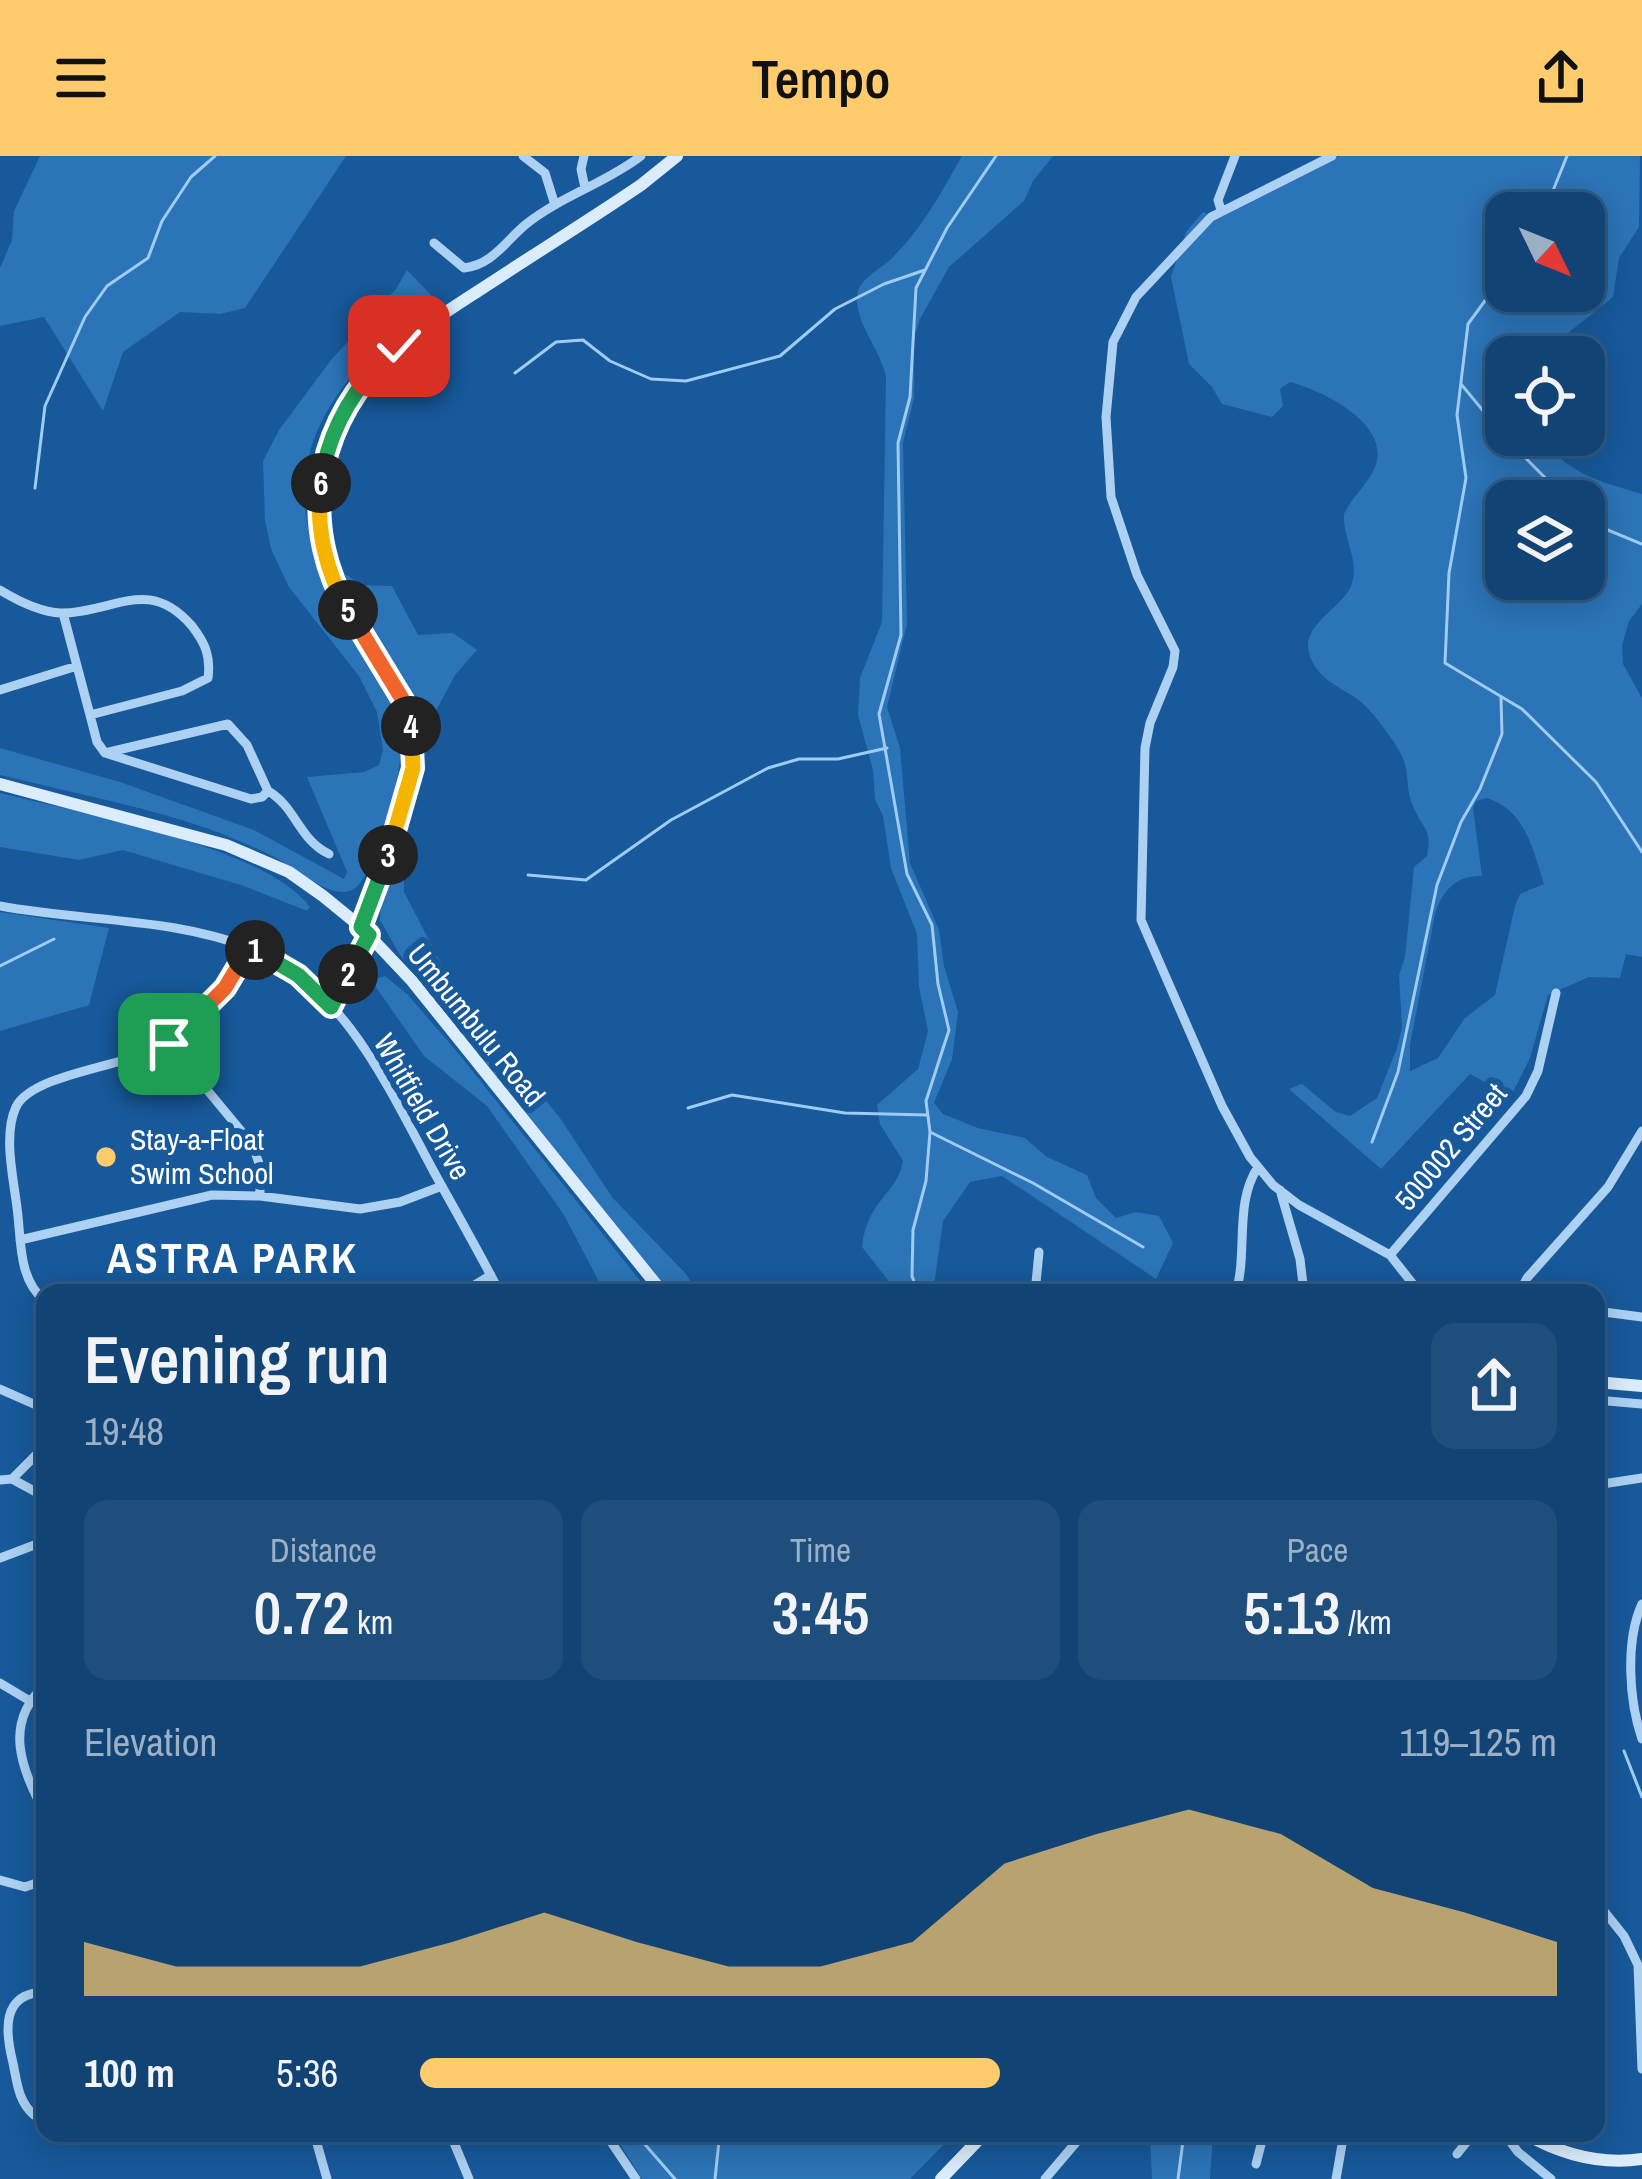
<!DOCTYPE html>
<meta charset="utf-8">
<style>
body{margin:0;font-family:"Archivo Narrow",sans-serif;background:#1e4e7c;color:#f1f3f6;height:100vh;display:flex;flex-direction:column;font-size:45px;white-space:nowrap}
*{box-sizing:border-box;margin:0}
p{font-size:39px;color:#9cb0c5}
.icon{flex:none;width:66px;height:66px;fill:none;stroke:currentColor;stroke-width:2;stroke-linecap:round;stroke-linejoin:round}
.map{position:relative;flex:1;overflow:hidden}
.sheet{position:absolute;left:36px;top:1128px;width:1569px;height:858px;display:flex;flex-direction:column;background:#114374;border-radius:24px;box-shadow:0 6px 30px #0003,0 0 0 3px #305c86}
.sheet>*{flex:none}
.needle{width:78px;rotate:133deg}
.controls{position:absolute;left:1485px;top:36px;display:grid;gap:24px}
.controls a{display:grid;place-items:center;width:120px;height:120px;border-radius:24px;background:#114374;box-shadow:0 6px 30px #0003,0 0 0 3px #305c86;font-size:60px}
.pin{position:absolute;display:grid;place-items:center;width:102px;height:102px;color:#fff;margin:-51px;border-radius:24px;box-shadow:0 6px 18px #0006}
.km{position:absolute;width:60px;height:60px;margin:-30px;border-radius:50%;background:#222;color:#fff;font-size:33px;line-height:60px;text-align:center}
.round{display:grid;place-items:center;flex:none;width:126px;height:126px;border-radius:24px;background:#1e4e7c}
.overview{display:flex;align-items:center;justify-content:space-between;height:204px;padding:0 48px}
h1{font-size:66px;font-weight:600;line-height:90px}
.figures{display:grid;grid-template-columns:repeat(3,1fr);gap:18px;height:204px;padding:12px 48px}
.figures div{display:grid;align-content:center;border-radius:24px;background:#1e4e7c;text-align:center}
.figures b{font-size:60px;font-weight:600}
.figures small{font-size:33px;font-weight:400}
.figures p{font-size:33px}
.chart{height:336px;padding:24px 48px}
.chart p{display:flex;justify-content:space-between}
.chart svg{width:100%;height:216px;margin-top:12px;fill:#ffcb6d;opacity:.7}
ul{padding:0 48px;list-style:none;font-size:39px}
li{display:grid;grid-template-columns:192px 144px 1fr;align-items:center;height:90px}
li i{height:30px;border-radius:15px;background:#ffcb6d}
header{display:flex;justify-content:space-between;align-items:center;height:156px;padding:0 48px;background:#ffcb6d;color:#111;font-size:54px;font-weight:600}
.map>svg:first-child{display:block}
</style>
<header><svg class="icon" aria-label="menu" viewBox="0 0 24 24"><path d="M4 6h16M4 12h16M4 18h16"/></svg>Tempo<svg class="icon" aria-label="share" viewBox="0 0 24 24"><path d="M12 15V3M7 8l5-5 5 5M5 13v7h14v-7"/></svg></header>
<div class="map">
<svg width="1642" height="2023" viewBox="0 0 1642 2023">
<rect width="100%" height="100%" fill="#17599a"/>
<path fill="#2b74b7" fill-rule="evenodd" d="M40 0H346L245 152 220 158 180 156 123 196 103 255 44 161 0 170V112L12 84 14 55Z
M962 0H1053L1033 25 1024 45 949 111 920 163 914 182V242L903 287 907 468 887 551 900 592 910 707 939 774 944 810 958 856 952 903 934 947 943 958 978 972 1025 982 1047 1001 1087 1019 1096 1042 1116 1062 1136 1056 1159 1060 1173 1087 1156 1123 1002 1020 970 1026 943 1065 933 1137H898L862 1091C867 1043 897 1039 903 1005L880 968 877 949 918 913 928 875 919 831 917 778 891 712 883 660 875 643 873 614 858 559 860 522 882 466 886 221C881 195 856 168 857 142 857 122 881 114 893 101 923 71 941 37 962 0Z
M1339 0H1640L1639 71 1619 102 1613 141 1548 193 1544 201H1506V279H1541C1564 317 1601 326 1642 338V448L1629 465 1622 489 1623 508 1642 542V801L1626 798 1620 822 1589 821 1548 839 1530 902 1511 940 1470 918 1381 1013 1289 933 1302 928 1336 956 1350 960 1377 942 1397 892 1402 871 1399 819 1405 801 1414 711 1427 700C1432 671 1423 674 1413 650 1406 636 1409 619 1404 605 1399 590 1373 556 1361 546 1341 530 1317 525 1309 497 1301 469 1341 453 1351 430 1361 405 1342 383 1344 358 1352 341 1368 328 1375 311 1392 268 1323 235 1290 226L1280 233 1283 250 1272 261 1222 248 1212 231 1189 208 1171 121 1186 76 1203 56 1217 62ZM1506 57H1584V135H1506ZM1506 345H1584V423H1506ZM1487 642C1526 655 1532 692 1544 728L1520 738 1515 750 1495 839 1465 862 1438 902 1410 915V889L1435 758C1442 735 1456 719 1482 720L1473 652 1476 645Z
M407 114 431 139C383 187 322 236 308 305 296 363 318 420 346 469 370 509 399 543 400 592 401 627 387 664 374 697 368 712 362 737 342 736 320 735 297 713 278 703 260 693 239 685 220 677 150 651 72 637 0 619V592L120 626 254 674 344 723 347 716 307 621 364 616 379 609 383 594 377 556 359 520 289 431 271 393 265 364 263 305 279 274 331 204 396 133Z
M344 417 361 429 392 430 418 479 453 477 477 494 455 519 420 585 409 540 360 455Z
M0 637C75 656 265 690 310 751L307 755 244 730 123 694 79 704 0 691Z
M403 672 404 736 453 830 560 962 612 1041 686 1118 698 1137H670L400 799 380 764 381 741Z
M0 756 109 772 89 849 0 875Z
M385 820 407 838 454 892 650 1137H605L564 1059 487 950 424 900 371 824Z
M613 1977H955L910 2023H642Z
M1150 1977H1213L1210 2023H1152Z"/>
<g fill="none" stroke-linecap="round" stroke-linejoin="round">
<path stroke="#9fccf4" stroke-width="3" d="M1544 57 1567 0
M1506 116 1468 168 1457 259 1466 322 1449 417 1445 507 1522 553 1596 626 1642 696
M515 217 556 186 583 184 610 205 651 223 686 225 780 200 835 153 884 128 925 114
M1461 228 1504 280 1568 345
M35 332 45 250 85 161 107 130 148 102 162 65 191 21 215 0
M1584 357 1603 372 1642 388
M528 719 586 724 671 664 768 612 799 603H838L887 592
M0 810 54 783
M688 952 732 939 845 957 928 959
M930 976 1033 1027 1143 1091
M1372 986 1398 916 1437 729 1461 666 1480 633 1502 578 1501 542
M918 1137 912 1120 913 1074 926 1025 930 976 926 945 949 874 938 828 932 769 907 718 879 558 901 479 898 287 910 241 916 132 947 72 996 0
M1624 1595 1642 1641
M635 1977 675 2023
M715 2023 719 1985 726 1977
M1178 2023 1184 1977"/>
<path stroke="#acd1f2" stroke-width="9" d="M523 0 545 17 555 49
M584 0 581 13 585 32
M1332 0 1211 61 1136 141 1113 186 1106 261 1111 341 1137 419 1175 495 1173 511 1150 567 1145 592 1141 764 1222 950 1250 1001 1273 1029 1299 1049 1390 1099 1420 1137
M1221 54 1218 44 1235 0
M434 87 464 112C492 109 506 85 525 69 561 40 606 27 641 0
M0 434C18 445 39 456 61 457 114 457 148 419 192 470 205 487 211 500 208 522L182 535 90 559 97 586 105 597 228 568 247 589 268 635
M63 457 90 559
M0 534 77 510
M105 597 251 643 262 641 268 635
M268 635C296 651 299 684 329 698
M0 750C84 766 172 761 253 793 344 829 390 935 434 1016 456 1056 479 1096 500 1137
M331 851 369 779
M169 888 252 988 260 1010V1040
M1280 1034 1300 1103 1304 1137
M20 1084 212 1039 260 1040 360 1053 400 1046 442 1030
M1390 1099 1526 940 1538 915 1556 837
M461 1137 491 1119
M1035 1137 1039 1096
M1236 1137C1248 1095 1234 1047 1258 1011
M1519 1137 1527 1122 1608 1031 1642 975
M45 1145C20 1125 21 1090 18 1060 15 1028 2 981 16 951 32 917 132 909 167 889 202 868 232 828 249 792
M1596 1155 1642 1161
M0 1233 45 1253
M1596 1244 1642 1248
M12 1323 45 1341
M0 1324 12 1323 45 1290
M1596 1329 1642 1322
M0 1402 45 1385
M1642 1448C1625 1485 1629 1545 1642 1583
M0 1527 30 1545
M45 1529C2 1568 22 1613 45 1658
M0 1724 25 1731 45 1724
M1596 1745 1624 1780 1638 1809 1642 1913
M45 1836C1 1837 5 1875 13 1907 17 1926 18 1945 34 1959L45 1960
M314 1977 327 2023
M450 1977 469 2023
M605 1977 636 2023
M1504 1977 1518 1996 1551 2023
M221 1978 224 1977
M1457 1998 1474 1977
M1256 2008 1264 1977
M1045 2023 1084 1977
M1336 2023 1344 1977"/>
<path stroke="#dbecfc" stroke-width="12" d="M0 628 226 689 289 716 323 740 361 771 412 825 663 1137
M361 771C381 725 416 638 414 588 411 539 375 499 351 459 302 379 312 276 379 209 411 177 451 153 489 128 539 95 591 63 641 29L677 0
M1596 1226 1642 1230
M1524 1977C1560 1998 1600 2009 1642 2003
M941 2023 985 1977"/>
</g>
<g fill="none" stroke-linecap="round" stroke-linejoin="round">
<g stroke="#fff" stroke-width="24">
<path id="split-1" d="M169 888 225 832 249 792 255 794"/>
</g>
<g stroke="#fff" stroke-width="24">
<path id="split-2" d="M255 794 298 819 331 851 348 818"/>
</g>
<g stroke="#fff" stroke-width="24">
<path id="split-3" d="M348 818 369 779 361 771 388 699"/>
</g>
<g stroke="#fff" stroke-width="24">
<path id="split-4" d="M388 699 413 612 411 570"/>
</g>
<g stroke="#fff" stroke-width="24">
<path id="split-5" d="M348 454 404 546 411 570"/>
</g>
<g stroke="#fff" stroke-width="24">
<path id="split-6" d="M321 327C315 371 326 416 348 454"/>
</g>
<g stroke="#fff" stroke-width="24">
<path id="split-7" d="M321 327C327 281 347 243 378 209"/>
</g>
<g stroke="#fff" stroke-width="24">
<path id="split-8" d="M378 209 399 190"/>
</g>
<use href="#split-1" stroke="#f0652b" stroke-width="15"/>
<use href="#split-2" stroke="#22a559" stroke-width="15"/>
<use href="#split-3" stroke="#22a559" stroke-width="15"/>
<use href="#split-4" stroke="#f5b400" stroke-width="15"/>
<use href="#split-5" stroke="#f0652b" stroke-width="15"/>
<use href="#split-6" stroke="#f5b400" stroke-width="15"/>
<use href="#split-7" stroke="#22a559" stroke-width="15"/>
<use href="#split-8" stroke="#f5b400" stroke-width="15"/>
</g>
<circle fill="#ffcb6d" stroke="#17599a" stroke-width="4.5" cx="106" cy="1001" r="12"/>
<g text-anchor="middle" stroke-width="12" stroke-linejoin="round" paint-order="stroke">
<g font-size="30" fill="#fff" stroke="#17599a">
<text transform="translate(476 869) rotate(51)" y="10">Umbumbulu Road</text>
<text transform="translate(422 951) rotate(60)" y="10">Whitfield Drive</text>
<text transform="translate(1451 991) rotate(-50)" y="10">500002 Street</text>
</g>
<g font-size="30" fill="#fff" stroke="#17599a" text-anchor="start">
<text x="130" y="994">Stay-a-Float<tspan x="130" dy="34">Swim School</tspan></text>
</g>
<g font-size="42" font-weight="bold" letter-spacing="3" fill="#fff" stroke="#17599a">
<text x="233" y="1117">ASTRA PARK</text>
</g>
</g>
</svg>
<div class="controls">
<a><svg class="needle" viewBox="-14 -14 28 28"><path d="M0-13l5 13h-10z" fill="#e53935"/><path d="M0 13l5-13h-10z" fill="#9cb0c5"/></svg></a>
<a><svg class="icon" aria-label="locate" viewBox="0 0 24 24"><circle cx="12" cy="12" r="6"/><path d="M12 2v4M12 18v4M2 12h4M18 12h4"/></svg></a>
<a><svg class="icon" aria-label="layers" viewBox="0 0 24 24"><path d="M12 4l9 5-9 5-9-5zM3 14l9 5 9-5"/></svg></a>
</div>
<div class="pin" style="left:169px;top:888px;background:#1e9e55"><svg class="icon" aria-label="arrive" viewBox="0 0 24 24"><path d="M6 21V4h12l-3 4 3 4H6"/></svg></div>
<div class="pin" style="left:399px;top:190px;background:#d93025"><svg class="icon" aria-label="check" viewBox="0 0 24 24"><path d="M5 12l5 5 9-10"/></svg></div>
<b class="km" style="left:255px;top:794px">1</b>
<b class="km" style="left:348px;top:818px">2</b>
<b class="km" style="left:388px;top:699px">3</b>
<b class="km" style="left:411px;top:570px">4</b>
<b class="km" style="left:348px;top:454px">5</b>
<b class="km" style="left:321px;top:327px">6</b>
<section class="sheet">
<div class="overview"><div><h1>Evening run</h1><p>19:48</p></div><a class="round"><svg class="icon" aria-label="share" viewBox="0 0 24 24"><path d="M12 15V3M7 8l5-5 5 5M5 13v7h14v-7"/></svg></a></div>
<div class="figures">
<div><p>Distance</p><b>0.72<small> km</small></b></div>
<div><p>Time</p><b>3:45</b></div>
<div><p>Pace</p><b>5:13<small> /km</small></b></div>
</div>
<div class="chart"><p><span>Elevation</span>119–125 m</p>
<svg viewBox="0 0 160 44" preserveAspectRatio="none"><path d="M0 44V33L10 38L20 38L30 38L40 33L50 27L60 33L70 38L80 38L90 33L100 17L110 11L120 6L130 11L140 22L150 27L160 33V44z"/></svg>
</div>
<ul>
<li><b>100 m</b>5:36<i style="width:51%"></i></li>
</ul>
</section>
</div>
